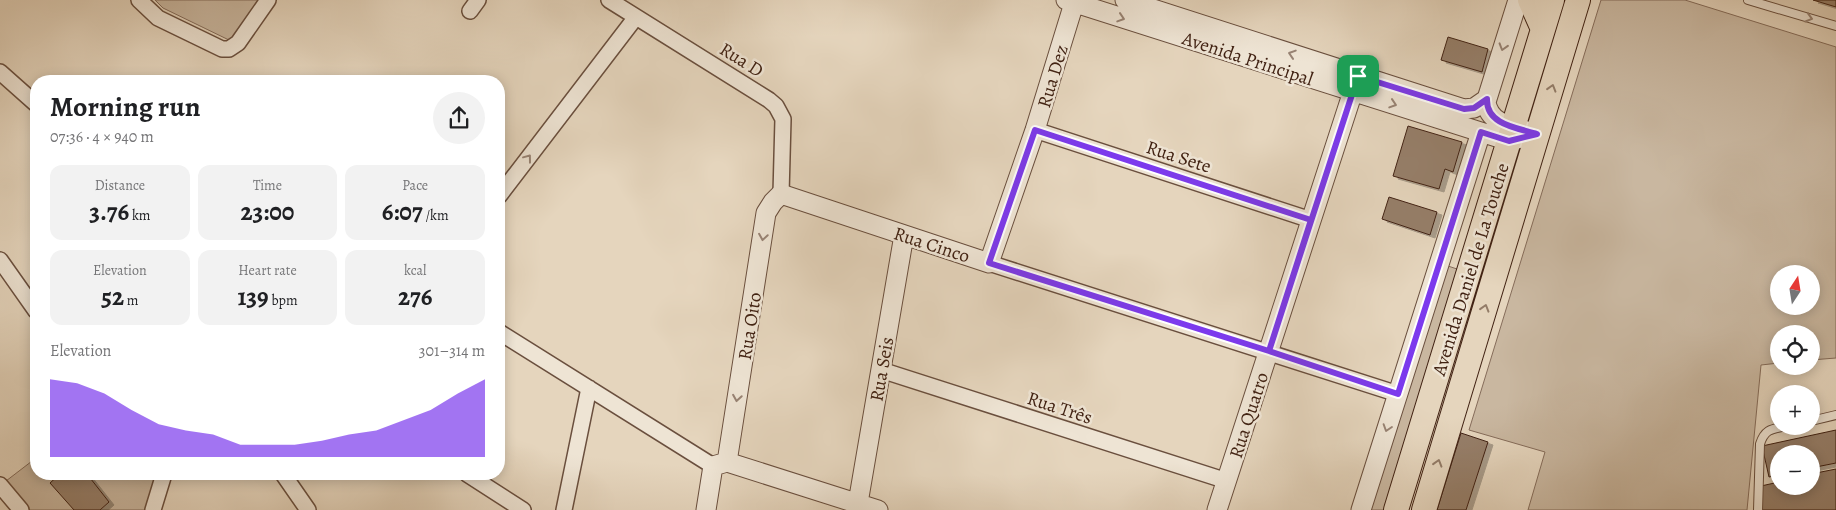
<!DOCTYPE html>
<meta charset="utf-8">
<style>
body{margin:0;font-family:Alegreya,serif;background:#f2f2f2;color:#202124;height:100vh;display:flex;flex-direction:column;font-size:19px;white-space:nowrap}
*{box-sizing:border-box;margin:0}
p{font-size:16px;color:#757577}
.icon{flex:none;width:28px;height:28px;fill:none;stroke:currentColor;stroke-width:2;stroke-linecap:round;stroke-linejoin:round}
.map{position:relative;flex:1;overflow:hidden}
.details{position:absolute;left:30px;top:75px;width:475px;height:405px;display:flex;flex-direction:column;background:#fff;border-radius:20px;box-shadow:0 2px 12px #0003}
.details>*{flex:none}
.needle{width:32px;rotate:12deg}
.tools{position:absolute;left:1770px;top:265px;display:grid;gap:10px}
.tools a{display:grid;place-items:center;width:50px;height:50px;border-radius:50%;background:#fff;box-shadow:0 2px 12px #0003;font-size:25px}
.pin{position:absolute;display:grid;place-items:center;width:42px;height:42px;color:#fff;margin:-21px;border-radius:10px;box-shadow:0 2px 8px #0006}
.round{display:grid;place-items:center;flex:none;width:52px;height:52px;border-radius:26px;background:#f2f2f2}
.headline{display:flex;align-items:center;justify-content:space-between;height:85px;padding:0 20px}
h1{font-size:28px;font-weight:700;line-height:38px}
.figures{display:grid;grid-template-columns:repeat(3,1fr);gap:8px;height:85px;padding:5px 20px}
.figures div{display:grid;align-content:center;border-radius:12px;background:#f2f2f2;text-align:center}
.figures b{font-size:25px;font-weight:700}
.figures small{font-size:14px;font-weight:400}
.figures p{font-size:14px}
.chart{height:140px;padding:10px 20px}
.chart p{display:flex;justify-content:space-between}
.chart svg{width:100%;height:90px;margin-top:5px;fill:#7c3aed;opacity:.7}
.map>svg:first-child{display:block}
</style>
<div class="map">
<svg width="1836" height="510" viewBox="0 0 1836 510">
<defs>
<filter id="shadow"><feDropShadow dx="5" dy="3" stdDeviation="0" flood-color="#0004"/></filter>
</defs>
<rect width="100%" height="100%" fill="#e5d5bd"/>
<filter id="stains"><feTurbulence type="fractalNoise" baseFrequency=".004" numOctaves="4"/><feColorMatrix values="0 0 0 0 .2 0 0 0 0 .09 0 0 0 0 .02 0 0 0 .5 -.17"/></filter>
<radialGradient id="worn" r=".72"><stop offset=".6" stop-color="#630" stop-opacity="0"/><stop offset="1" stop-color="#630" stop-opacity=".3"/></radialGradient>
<path fill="#c9b7a0" stroke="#856c5a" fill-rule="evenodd" d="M155 0H261L231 41 163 8Z
M1601 0H1685L1836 47V358L1811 360V334H1779V363L1761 365 1747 510H1528L1545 452 1469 430ZM1779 274H1811V306H1779Z
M1445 265 1463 271 1388 510H1367Z
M36 458V474H156L146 510H30L6 481Z"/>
<path fill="#967f6b" stroke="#412213" filter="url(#shadow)" d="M1813 0H1836V7Z
M1448 37 1488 49 1482 72 1441 60Z
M1408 126 1462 142 1453 172 1445 169 1439 189 1393 176Z
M1389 197 1437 212 1430 235 1382 219Z
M1836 430V463L1811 468V454H1779V475L1769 477 1762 446Z
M1461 433 1488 442 1466 510H1437Z
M1836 469V510H1760L1761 486 1779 482V486H1811V474Z
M60 474H87L109 502 100 510H74L50 483Z"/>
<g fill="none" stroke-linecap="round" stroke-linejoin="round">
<g stroke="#6a4f3e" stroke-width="10">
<path id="service" d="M1748 0 1836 26
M1811 421 1836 415
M1758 510 1760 444C1765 428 1773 429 1787 426"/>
</g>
<g stroke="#6a4f3e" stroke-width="18">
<path id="minor" d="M139 0 158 18 222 49H229L238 43 268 0
M609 0 769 100 776 106 783 119 781 194
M470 11 478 0
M0 72 36 104
M1035 130 1311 220
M499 196 636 17
M0 260 36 311
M989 263 1398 394
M499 332 713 466
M881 370 1227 481
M283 474 308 510
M467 474 523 510
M0 485 21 510
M153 510 164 474
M564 510 589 388"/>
</g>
<g stroke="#6a4f3e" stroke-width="21">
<path id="tertiary" d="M1066 0 1509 141 1537 134
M1125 0 1464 109 1474 108 1487 99
M1518 0 1486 102C1489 123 1510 126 1527 131
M727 462 766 213 773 202 781 194 989 263 1035 130 1075 0
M727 462 878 510
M858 503 904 235
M706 510 713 466 727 462
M1217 510 1358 76
M1361 510 1481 132"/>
</g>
<g stroke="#412213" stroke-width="26">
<path id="primary" d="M1530 0 1543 29
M1396 510 1552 0
M1424 510 1578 0"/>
</g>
<use href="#service" stroke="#eee4d4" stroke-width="8"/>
<use href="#minor" stroke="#eee4d4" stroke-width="15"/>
<use href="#tertiary" stroke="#eee4d4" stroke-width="19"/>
<use href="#primary" stroke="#e5d5bd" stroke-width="24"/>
</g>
<defs><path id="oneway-chevron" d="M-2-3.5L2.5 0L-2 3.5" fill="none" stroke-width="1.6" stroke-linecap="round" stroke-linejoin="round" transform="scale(1.25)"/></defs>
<g stroke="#988374">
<use href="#oneway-chevron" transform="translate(1121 18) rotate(18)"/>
<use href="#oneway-chevron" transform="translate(1809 18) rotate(16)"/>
<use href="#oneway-chevron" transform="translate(1503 47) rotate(107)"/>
<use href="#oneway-chevron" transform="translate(1292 54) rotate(-162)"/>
<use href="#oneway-chevron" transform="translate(1393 104) rotate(18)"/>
<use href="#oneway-chevron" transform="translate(528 158) rotate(-53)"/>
<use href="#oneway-chevron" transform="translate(763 237) rotate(99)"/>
<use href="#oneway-chevron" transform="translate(737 398) rotate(99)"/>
<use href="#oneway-chevron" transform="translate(1387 428) rotate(108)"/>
</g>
<g stroke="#937c68">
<use href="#oneway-chevron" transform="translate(1552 88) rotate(-73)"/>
<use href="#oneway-chevron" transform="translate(1485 308) rotate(-73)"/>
<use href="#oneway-chevron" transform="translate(1438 463) rotate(-73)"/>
</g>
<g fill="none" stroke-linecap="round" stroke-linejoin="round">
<g stroke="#fff" stroke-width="10">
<path id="route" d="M1358 76 1269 351 989 263 1035 130 1311 220 1269 351 1398 394 1481 132 1509 141 1537 134C1518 128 1486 125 1487 99L1474 108 1464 109 1358 76"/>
</g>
<use href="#route" stroke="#7c3aed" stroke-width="6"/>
</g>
<g text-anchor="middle" stroke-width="5" stroke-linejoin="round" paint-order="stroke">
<g font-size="19" fill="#412213" stroke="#eee4d4">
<text transform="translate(1248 58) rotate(18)" y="7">Avenida Principal</text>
<text transform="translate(742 59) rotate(32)" y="7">Rua D</text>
<text transform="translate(1052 76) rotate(-73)" y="7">Rua Dez</text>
<text transform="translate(1179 156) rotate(18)" y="7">Rua Sete</text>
<text transform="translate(932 244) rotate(18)" y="7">Rua Cinco</text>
<text transform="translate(1470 269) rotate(-73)" y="7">Avenida Daniel de La Touche</text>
<text transform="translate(749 326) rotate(-81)" y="7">Rua Oito</text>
<text transform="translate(881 369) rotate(-80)" y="7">Rua Seis</text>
<text transform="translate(1060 407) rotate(18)" y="7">Rua Três</text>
<text transform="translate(1248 415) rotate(-72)" y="7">Rua Quatro</text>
</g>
</g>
<rect width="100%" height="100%" filter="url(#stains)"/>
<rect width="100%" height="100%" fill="url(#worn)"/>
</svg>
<div class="tools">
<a><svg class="needle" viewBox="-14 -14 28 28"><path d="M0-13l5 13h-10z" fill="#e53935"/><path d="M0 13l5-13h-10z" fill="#757577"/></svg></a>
<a><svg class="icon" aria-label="locate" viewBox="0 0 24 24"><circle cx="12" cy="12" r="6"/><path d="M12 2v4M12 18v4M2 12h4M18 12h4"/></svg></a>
<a>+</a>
<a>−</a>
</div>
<div class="pin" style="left:1358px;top:76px;background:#1e9e55"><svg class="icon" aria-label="arrive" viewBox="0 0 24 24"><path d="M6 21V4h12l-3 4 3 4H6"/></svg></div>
<section class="details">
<div class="headline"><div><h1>Morning run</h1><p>07:36 · 4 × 940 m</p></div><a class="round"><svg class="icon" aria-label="share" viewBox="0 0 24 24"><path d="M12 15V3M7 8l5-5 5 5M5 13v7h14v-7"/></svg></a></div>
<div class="figures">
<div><p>Distance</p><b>3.76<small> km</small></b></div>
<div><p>Time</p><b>23:00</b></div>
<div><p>Pace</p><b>6:07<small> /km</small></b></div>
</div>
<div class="figures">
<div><p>Elevation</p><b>52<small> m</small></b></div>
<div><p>Heart rate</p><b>139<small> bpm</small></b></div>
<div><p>kcal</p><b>276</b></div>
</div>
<div class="chart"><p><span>Elevation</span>301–314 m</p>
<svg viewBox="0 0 160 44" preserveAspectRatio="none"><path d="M0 44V6L10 8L20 13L30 21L40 28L50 31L60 33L70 38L80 38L90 38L100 36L110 33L120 31L130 26L140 21L150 13L160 6V44z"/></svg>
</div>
</section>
</div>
